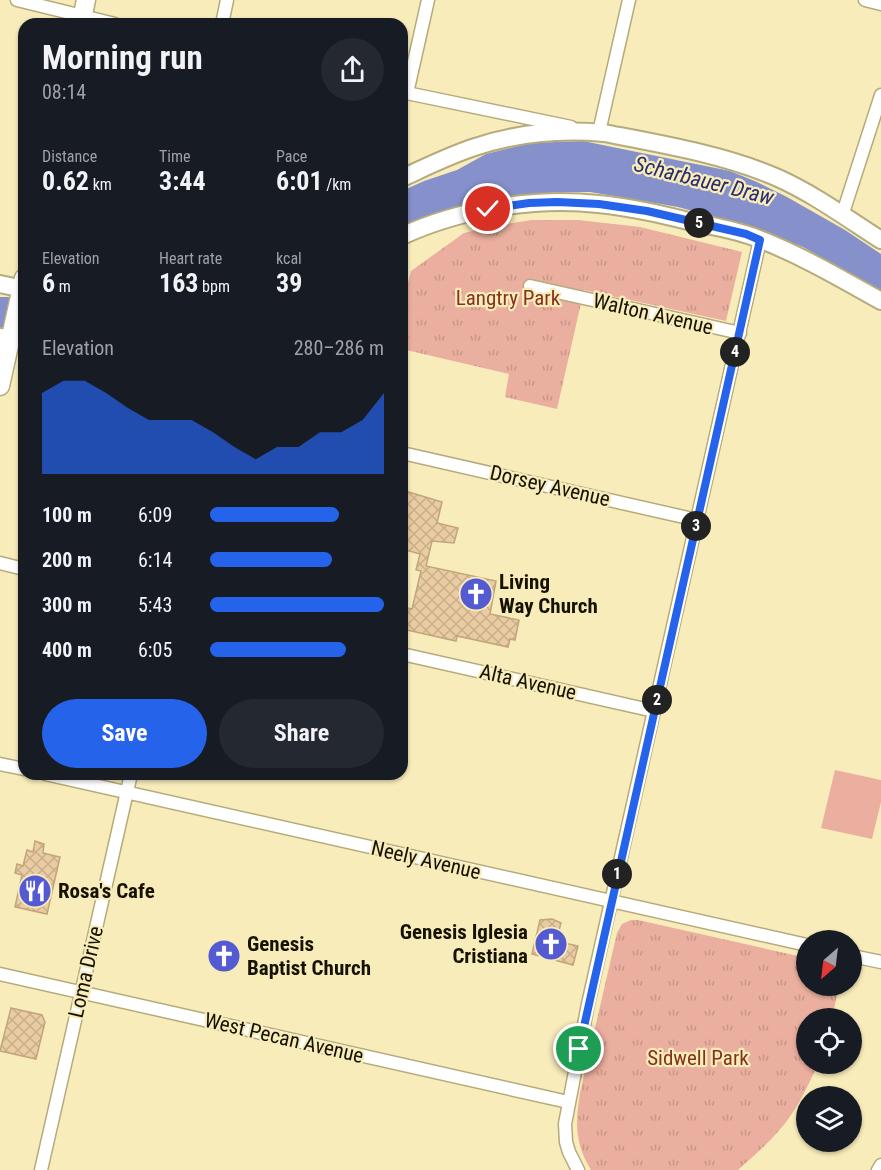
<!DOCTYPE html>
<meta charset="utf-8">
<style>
body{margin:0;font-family:"Roboto Condensed",sans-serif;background:#242831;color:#f1f3f6;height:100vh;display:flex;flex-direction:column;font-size:22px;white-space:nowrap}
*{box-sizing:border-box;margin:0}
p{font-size:20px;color:#9ea1a6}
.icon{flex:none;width:33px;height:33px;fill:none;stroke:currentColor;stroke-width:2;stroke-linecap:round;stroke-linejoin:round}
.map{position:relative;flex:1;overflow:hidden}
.side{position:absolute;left:18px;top:18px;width:390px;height:762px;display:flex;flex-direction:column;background:#171b24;border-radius:18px;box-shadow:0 2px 4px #0004}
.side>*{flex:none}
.needle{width:39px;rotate:208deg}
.fabs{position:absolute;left:796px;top:930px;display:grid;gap:12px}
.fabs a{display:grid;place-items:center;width:66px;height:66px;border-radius:50%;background:#171b24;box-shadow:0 2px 4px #0004;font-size:30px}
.pin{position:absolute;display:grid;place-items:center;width:51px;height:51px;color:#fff;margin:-26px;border:3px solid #fff;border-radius:50%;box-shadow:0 2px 6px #0007}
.km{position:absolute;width:30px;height:30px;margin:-15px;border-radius:50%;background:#222;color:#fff;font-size:16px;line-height:30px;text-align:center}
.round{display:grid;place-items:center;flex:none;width:63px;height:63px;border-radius:32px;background:#242831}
.headline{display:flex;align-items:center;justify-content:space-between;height:102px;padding:0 24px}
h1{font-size:33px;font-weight:700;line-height:45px}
.metrics{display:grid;grid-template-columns:repeat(3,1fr);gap:9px;height:102px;padding:6px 24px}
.metrics div{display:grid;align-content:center}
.metrics b{font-size:26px;font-weight:700}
.metrics small{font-size:16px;font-weight:400}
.metrics p{font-size:16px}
.chart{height:168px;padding:12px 24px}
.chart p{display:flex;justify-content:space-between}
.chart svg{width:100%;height:108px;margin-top:6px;fill:#2563eb;opacity:.7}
.cta{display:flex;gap:12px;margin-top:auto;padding:12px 24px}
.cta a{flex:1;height:69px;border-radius:36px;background:#2563eb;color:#fff;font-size:24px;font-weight:700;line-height:69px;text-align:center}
.cta a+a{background:#242831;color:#f1f3f6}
ul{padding:0 24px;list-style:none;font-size:20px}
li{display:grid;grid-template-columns:96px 72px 1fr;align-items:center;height:45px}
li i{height:15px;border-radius:8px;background:#2563eb}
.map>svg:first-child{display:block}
</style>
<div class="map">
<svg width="881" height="1170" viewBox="0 0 881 1170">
<defs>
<pattern id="grass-tufts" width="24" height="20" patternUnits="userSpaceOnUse" patternTransform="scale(1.5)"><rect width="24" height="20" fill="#ebaf9f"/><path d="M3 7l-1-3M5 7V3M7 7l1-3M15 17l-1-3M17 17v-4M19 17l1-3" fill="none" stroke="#c99687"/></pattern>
<pattern id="building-cross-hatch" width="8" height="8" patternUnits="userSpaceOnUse" patternTransform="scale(1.5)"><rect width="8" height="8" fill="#eacca2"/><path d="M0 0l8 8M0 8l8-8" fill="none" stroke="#c8ae8a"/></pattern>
</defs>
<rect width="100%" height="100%" fill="#f8ecba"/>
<path fill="url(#grass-tufts)" d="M532 220H578L640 227 742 252 726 321 584 290 557 409 505 397 509 374 402 349V306L411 271 464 233 494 226Z
M631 920H638L807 958V986H839L832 1018H807V1064H818C810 1081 802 1099 791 1115 777 1136 757 1153 738 1170H591C575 1143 575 1124 580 1093L617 933 622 924Z"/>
<path fill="#ebaf9f" d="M835 770 881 780V802L872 839 821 828Z"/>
<path fill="#8690ca" d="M583 141 730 171 757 182 787 197 845 230 881 254V293L856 277 803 247 771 235 730 221 678 207 590 192H558L522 196 443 212 402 226V191L424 181 457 170 486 154 530 143Z
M0 297H24V331L0 329Z"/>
<path fill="url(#building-cross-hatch)" stroke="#c2a57b" stroke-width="1.5" d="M402 490 442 502 437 523 458 528 454 543 432 541 426 566 496 581 490 614 519 620 515 640 510 639 508 647 457 636 456 641 402 629V607L412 609 421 571 416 570 420 554 402 549Z
M35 841 44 844 43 853 60 857 47 914 15 907 22 875 15 873 17 864 23 866 27 850 33 852Z
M552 919 561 923 556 941 578 946 573 965 532 954 540 920Z
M11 1008 42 1015 45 1022 36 1059 0 1051Z"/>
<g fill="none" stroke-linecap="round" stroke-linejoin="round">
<g stroke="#b6ab7b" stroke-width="15">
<path id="minor" d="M17 0 115 24
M865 0 881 4
M222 24 227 0
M402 92 571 127
M407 93 428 0
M591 131 599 132 629 0
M842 216 881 95
M530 286 740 333
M402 453 697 520
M0 563 24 569
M402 654 654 711
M0 764 24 769
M45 774 807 945
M852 956 881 962
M0 974 568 1102
M41 1170 131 774
M578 1170 569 1152 566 1142 565 1124 588 1004 760 240
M878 1170 881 1165"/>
</g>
<g stroke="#b6ab7b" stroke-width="20">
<path id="major" d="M402 178C426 167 450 155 475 147 517 133 560 129 604 133 661 144 726 155 778 178 814 194 848 219 881 240
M402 236C460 209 535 197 598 204 630 207 661 214 692 222 713 226 735 230 754 237 799 254 840 278 881 301
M0 284 14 287H24
M0 337 24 340"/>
</g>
<g stroke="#b6ab7b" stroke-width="21">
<path id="highway" d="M81 24 86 0
M0 386 24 278"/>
</g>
<use href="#minor" stroke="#fff" stroke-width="12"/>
<use href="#major" stroke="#fff" stroke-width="16"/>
<use href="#highway" stroke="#fff" stroke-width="18"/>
</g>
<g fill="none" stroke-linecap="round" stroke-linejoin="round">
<g stroke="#fff" stroke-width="12">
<path id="route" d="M488 209 529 203 557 202 599 204 647 211 746 234 760 240 579 1049"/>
</g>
<use href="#route" stroke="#2563eb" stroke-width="8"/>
</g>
<defs>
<g id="church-disc" transform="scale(1.725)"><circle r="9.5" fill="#545ad1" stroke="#f8ecba"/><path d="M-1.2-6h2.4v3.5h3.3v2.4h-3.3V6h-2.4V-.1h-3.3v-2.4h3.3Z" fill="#fff"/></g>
<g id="restaurant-disc" transform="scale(1.725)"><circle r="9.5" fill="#545ad1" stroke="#f8ecba"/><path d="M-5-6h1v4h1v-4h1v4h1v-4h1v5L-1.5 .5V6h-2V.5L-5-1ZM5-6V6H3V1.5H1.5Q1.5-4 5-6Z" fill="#fff"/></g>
</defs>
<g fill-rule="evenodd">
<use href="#church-disc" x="476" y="594"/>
<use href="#restaurant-disc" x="35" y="891"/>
<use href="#church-disc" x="551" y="944"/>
<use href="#church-disc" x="224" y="956"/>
</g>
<g text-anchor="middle" stroke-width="4.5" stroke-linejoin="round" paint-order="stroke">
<g font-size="21" fill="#84331d" stroke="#f8ecba">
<text x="508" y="305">Langtry Park</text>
<text x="698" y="1065">Sidwell Park</text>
</g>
<g font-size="21" fill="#161202" stroke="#f8ecba">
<text transform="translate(653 314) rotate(13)" y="7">Walton Avenue</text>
<text transform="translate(550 486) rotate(13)" y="7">Dorsey Avenue</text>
<text transform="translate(528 682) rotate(13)" y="7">Alta Avenue</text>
<text transform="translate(426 860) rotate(13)" y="7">Neely Avenue</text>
<text transform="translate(86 972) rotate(-77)" y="7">Loma Drive</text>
<text transform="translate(284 1038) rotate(13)" y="7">West Pecan Avenue</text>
</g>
<g font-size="21" font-weight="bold" fill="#161202" stroke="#f8ecba" text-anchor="start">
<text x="499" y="589">Living<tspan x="499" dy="24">Way Church</tspan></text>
<text x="58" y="898">Rosa's Cafe</text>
<text x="528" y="939" text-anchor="end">Genesis Iglesia<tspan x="528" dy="24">Cristiana</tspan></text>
<text x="247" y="951">Genesis<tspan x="247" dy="24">Baptist Church</tspan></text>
</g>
<g font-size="22" font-style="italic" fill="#2a2d72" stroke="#f8ecba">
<text transform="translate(704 180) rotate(14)" y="8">Scharbauer Draw</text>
</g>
</g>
</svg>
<div class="fabs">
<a><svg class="needle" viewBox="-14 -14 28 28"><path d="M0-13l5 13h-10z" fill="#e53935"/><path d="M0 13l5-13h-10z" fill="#9ea1a6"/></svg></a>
<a><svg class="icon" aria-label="locate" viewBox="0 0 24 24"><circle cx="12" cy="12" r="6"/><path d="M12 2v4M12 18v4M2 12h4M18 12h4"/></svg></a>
<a><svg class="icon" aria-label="layers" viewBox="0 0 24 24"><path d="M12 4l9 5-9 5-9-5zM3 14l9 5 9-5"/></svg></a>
</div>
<div class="pin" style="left:579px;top:1049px;background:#1e9e55"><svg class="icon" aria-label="arrive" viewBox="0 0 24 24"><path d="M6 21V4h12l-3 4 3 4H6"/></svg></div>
<div class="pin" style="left:488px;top:209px;background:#d93025"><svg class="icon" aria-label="check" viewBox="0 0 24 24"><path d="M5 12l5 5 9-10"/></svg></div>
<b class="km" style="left:617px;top:874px">1</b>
<b class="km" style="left:657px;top:700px">2</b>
<b class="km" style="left:696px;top:526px">3</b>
<b class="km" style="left:735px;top:352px">4</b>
<b class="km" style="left:699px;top:223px">5</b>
<section class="side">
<div class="headline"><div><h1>Morning run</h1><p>08:14</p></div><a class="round"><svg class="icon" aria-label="share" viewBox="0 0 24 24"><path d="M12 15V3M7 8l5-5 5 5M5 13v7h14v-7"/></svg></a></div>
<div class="metrics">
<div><p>Distance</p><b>0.62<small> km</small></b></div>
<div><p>Time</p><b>3:44</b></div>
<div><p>Pace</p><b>6:01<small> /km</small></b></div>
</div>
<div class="metrics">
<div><p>Elevation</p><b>6<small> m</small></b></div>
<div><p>Heart rate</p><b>163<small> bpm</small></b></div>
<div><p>kcal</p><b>39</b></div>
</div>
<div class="chart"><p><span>Elevation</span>280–286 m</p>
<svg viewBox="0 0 160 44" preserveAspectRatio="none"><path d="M0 44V11L10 6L20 6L30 11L40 17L50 22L60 22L70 22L80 27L90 33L100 38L110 33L120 33L130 27L140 27L150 22L160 11V44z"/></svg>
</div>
<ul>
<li><b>100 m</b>6:09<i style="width:74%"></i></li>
<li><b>200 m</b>6:14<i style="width:70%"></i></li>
<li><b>300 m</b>5:43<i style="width:100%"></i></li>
<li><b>400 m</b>6:05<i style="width:78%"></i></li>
</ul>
<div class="cta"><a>Save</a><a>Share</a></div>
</section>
</div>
